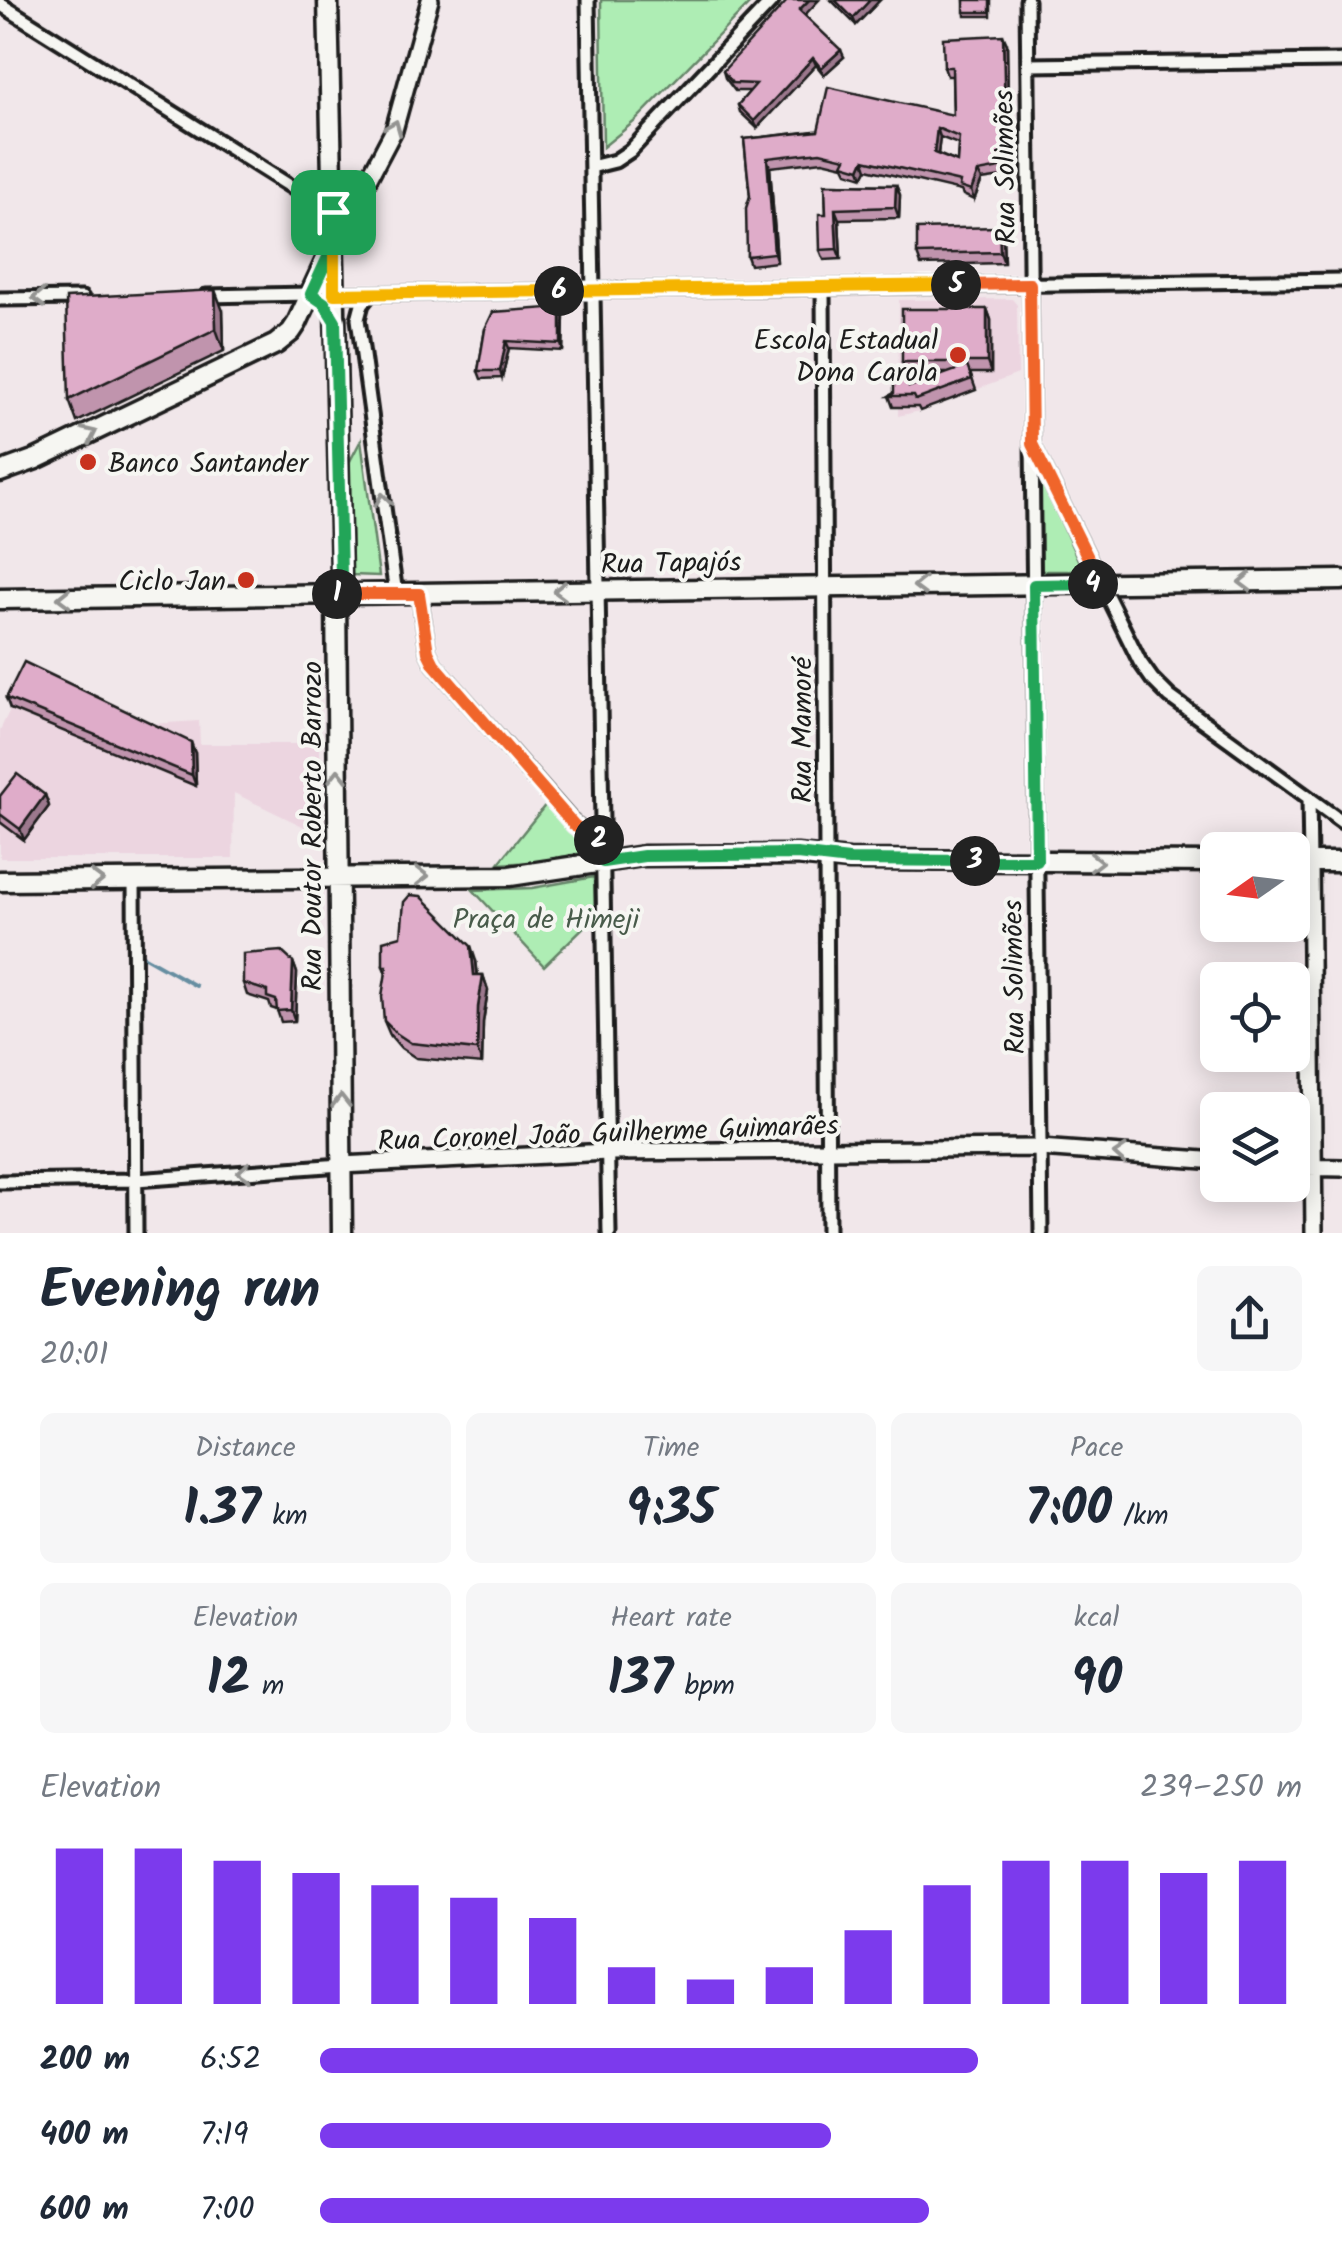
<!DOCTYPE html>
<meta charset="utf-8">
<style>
body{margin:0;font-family:Kalam,sans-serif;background:#f6f6f7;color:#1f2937;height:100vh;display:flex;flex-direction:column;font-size:38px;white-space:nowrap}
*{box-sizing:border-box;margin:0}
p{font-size:32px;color:#747a83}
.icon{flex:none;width:55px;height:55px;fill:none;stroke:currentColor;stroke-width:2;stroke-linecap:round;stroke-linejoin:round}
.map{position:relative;height:1233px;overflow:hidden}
.details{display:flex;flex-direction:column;background:#fff;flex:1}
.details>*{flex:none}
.needle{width:65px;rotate:256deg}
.controls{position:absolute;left:1200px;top:832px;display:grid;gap:20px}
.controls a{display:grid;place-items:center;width:110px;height:110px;border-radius:15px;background:#fff;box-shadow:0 5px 25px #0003;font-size:50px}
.pin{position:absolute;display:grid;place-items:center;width:85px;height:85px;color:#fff;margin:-42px;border-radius:20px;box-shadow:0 5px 15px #0006}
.km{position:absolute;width:50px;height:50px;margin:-25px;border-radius:50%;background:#222;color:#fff;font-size:28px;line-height:50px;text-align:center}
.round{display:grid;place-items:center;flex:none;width:105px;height:105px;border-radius:15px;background:#f6f6f7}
.head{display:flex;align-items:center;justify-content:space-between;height:170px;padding:0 40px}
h1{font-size:55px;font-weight:600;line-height:75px}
.stats{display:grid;grid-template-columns:repeat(3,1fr);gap:15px;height:170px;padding:10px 40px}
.stats div{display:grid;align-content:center;border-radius:15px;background:#f6f6f7;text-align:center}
.stats b{font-size:50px;font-weight:600}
.stats small{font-size:28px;font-weight:400}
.stats p{font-size:28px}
.chart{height:280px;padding:20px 40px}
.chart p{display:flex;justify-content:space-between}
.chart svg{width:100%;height:180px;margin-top:10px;stroke:#7c3aed;stroke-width:6}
ul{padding:0 40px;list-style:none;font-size:32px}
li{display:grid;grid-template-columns:160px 120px 1fr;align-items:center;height:75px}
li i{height:25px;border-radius:12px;background:#7c3aed}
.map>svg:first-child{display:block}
</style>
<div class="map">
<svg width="1342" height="1233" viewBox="0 0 1342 1233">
<rect width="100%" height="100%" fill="#f1e7ea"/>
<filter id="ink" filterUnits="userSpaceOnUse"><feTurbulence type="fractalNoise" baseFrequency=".01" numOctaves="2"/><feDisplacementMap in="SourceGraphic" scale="20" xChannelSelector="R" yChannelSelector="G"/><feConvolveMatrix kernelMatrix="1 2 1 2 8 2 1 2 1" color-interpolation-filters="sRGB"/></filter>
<g filter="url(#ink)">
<path fill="#ecd5e0" d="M1012 299 1017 305 1018 374 920 411 898 416 899 300Z
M28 673 133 725 199 721 200 744H319V834L234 793 233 858H0V730Z"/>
<path fill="#aeedb4" stroke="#658468" stroke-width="2.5" d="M601 0H753L635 121 603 147Z
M361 440 379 576 352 575 349 463Z
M1039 473 1083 571H1040Z
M547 803 592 851 537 862 498 864Z
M594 877 595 916 544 966 473 890 532 888Z"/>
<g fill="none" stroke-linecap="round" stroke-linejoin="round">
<path stroke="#668ea1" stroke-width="4" d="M141 955 196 986"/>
<g stroke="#1c1c1c" stroke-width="19">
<path id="minor" d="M588 0 609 1233
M1027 0 1041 1233
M0 4 333 213
M1028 65 1342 61
M591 167 615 161 630 151 773 0
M823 287 828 1233
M335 294 1342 280
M370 294 362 304 358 319 396 594
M206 296 311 294
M0 299 82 298
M1035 450 1140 662 1152 679 1170 697 1342 822
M419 593 428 652 434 664 575 825 589 835 603 841
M1309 798 1310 862
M134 880 136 1233
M0 1182 136 1180 341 1165"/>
</g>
<g stroke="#1c1c1c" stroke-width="22">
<path id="tertiary" d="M334 244 394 130 430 0
M1310 862 1314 1233
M341 1165 608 1152 1040 1148 1218 1161
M1292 1167 1342 1168"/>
</g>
<g stroke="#1c1c1c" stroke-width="25">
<path id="secondary" d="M328 0 341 576 336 595 342 1233
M0 472 36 459 276 344 291 332 297 323 331 249
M0 599 1342 580
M1292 862H1342
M0 881 510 876 643 856 797 855 849 860 1218 862"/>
</g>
<use href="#minor" stroke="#f6f6f2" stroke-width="11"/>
<use href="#tertiary" stroke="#f6f6f2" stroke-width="15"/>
<use href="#secondary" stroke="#f6f6f2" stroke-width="18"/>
</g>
<path fill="#c094ad" stroke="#1c1c1c" stroke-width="2.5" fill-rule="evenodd" d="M831 0H880L856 25Z
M964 0H991V16H965Z
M804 15 844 57 824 75 816 65 757 128 740 112 738 105 750 91H735L725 78 723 71Z
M1007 44 1009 176 982 180 974 200 963 195 961 191 867 169 863 177 847 172 844 166 823 161 770 167 777 262 750 265 747 256 750 196 744 139 953 115 952 76H947L944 67ZM940 137 958 144 957 162 938 154Z
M825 184 896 185 900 195 899 218 839 219 841 259 824 260 820 250 826 214Z
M999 227 1003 238 1004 263 921 265 917 254Z
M987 309 991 320V373H970L976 390 920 411 918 407H893L889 396 894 393 909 376 913 386 947 373H906L902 362Z
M223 311 224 351 77 422 69 400Z
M564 314 563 351 509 348 502 378 481 379 478 371 485 329Z
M6 698 195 753 196 786 10 709Z
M45 795 49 806 24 840 0 822V796Z
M476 961 478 975H483L488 990 483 1022 482 1064 416 1058 401 1048 390 1035 384 1021 386 974 383 966Z
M293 962 297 973 295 1021 281 1022 277 1010 271 1008 269 1002 247 995 243 983Z"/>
<path fill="#9c788d" stroke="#1c1c1c" stroke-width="2.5" d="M809 0H819L802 18 799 10Z
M870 0H880L856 25 853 18Z
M1003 35 1007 44 1009 176 1006 167Z
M841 50 844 57 824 75 821 68Z
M813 58 816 65 757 128 754 121Z
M937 128 940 137 937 162 934 153Z
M767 158 770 167 777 262 774 253Z
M864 160 867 169 863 177 860 169Z
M978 172 982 180 974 200 971 191Z
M896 185 900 195 899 218 895 207Z
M835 209 839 219 841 259 837 249Z
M999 227 1003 238 1004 263 1000 252Z
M215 290 223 311 224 351 216 329Z
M561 307 564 314 563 351 561 344Z
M987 309 991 320V373L987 362Z
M506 341 509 348 502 378 500 371Z
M191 742 195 753 196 786 192 775Z
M45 795 49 806 24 840 20 829Z
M471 946 476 961 479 989 474 975Z
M293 962 297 973 295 1021 291 1010Z
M483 975 488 990 483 1022 482 1064 477 1050 478 1007Z"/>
<path fill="#dfacc9" stroke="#1c1c1c" stroke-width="2.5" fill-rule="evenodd" d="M788 0H809L799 10 841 50 821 68 813 58 754 121 738 105 756 84 732 83 723 71Z
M835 0H870L853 18Z
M964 0H990V12H964Z
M1003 35 1006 167 978 172 971 191 959 187 960 182 864 160 860 169 843 164 846 158 820 152 767 158 774 253 747 256 746 208 750 196 744 139 818 131 828 87 953 115 952 67H944L943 38ZM937 128 959 137 957 162 934 153Z
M825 184 896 185 895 207 835 209 837 249 820 250 819 214H826Z
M999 227 1000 252 917 254V229Z
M215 290 216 329 69 400 66 298Z
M561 307V344L506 341 500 371H478L485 329 493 312Z
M902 309H987V362H902Z
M967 366 972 379 916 400 914 396H889L894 393V376H909V387Z
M24 662 191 742 192 775 6 698Z
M17 774 45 795 20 829 0 814V796Z
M410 895 421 896 471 946 474 975H483L478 1007 477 1050 411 1043 396 1033 384 1021 382 996 387 966H383V941L401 936 404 902Z
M281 951 293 962 291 1010 277 1011 276 1000 267 997V991L243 983V954Z"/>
<defs><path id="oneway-chevron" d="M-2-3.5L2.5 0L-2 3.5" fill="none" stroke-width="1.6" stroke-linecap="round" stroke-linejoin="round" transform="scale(2.5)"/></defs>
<g stroke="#949492">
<use href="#oneway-chevron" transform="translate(394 127) rotate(-68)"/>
<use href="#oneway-chevron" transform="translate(39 298) rotate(179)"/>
<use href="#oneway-chevron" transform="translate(90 434) rotate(-25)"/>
<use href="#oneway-chevron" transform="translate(383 500) rotate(-98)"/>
<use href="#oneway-chevron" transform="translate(1245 582) rotate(179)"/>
<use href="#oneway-chevron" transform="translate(920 586) rotate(179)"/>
<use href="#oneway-chevron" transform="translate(560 591) rotate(179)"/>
<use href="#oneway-chevron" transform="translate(64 598) rotate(179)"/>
<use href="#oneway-chevron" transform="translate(338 776) rotate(-90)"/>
<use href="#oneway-chevron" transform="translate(1096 862)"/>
<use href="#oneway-chevron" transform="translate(422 876)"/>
<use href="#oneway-chevron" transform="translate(97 880) rotate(-1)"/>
<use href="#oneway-chevron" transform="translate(341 1101) rotate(-90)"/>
<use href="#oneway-chevron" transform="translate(1120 1154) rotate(-176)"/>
<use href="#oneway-chevron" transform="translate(244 1172) rotate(176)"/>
</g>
</g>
<g fill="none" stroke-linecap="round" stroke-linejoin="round" filter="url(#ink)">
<g stroke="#fff" stroke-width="20">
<path id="split-1" d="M333 212 334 244 311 294 324 303 335 321 341 576 337 594"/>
</g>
<g stroke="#fff" stroke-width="20">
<path id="split-2" d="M337 594H419L428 652 434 664 574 825 582 831 599 840"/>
</g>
<g stroke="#fff" stroke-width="20">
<path id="split-3" d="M599 840 603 841V862L644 856 797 854 849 860 975 861"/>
</g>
<g stroke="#fff" stroke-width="20">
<path id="split-4" d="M975 861H1037L1034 585 1093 584"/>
</g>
<g stroke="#fff" stroke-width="20">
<path id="split-5" d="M956 285 1030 284 1032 444 1101 584H1093"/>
</g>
<g stroke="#fff" stroke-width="20">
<path id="split-6" d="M559 291 956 285"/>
</g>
<g stroke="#fff" stroke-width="20">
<path id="split-7" d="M333 212 354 206 334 244V294L559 291"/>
</g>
<use href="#split-1" stroke="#22a559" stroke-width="12"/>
<use href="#split-2" stroke="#f0652b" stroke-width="12"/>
<use href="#split-3" stroke="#22a559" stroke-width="12"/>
<use href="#split-4" stroke="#22a559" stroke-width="12"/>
<use href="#split-5" stroke="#f0652b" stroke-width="12"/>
<use href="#split-6" stroke="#f5b400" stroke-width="12"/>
<use href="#split-7" stroke="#f5b400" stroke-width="12"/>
</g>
<g fill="#c8321e" stroke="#f6f6f2" stroke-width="4">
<circle cx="958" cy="355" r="10"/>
<circle cx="88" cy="462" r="10"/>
<circle cx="246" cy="580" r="10"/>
</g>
<g text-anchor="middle" stroke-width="8" stroke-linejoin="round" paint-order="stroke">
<g font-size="28" fill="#1c1c1c" stroke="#f6f6f2">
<text transform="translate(1004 167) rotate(-91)" y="10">Rua Solimões</text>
<text transform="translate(671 562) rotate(-1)" y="10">Rua Tapajós</text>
<text transform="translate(801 730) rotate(-90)" y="10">Rua Mamoré</text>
<text transform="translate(311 826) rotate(-90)" y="10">Rua Doutor Roberto Barrozo</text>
<text transform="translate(1013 977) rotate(-91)" y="10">Rua Solimões</text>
<text transform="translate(608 1132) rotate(-2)" y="10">Rua Coronel João Guilherme Guimarães</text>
</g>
<g font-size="28" fill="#1c1c1c" stroke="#f6f6f2" text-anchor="end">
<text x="938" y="349">Escola Estadual<tspan x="938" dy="32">Dona Carola</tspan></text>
<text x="108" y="472" text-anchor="start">Banco Santander</text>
<text x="226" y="590">Ciclo Jan</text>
</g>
<g font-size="28" fill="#485b4a" stroke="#f6f6f2">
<text x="546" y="928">Praça de Himeji</text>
</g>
</g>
</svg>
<div class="controls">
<a><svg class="needle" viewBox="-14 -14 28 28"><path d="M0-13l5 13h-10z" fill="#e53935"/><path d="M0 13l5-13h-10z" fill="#747a83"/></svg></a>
<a><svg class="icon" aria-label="locate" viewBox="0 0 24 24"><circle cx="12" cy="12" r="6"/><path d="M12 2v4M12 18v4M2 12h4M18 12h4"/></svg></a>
<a><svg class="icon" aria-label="layers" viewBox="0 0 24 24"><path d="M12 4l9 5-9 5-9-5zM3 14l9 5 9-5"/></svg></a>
</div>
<div class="pin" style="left:333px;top:212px;background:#1e9e55"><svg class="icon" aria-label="arrive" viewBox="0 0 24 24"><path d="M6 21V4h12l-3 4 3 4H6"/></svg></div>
<b class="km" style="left:337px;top:594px">1</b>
<b class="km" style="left:599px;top:840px">2</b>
<b class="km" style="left:975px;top:861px">3</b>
<b class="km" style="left:1093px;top:584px">4</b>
<b class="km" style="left:956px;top:285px">5</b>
<b class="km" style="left:559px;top:291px">6</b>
</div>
<section class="details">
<div class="head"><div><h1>Evening run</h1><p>20:01</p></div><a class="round"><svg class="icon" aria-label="share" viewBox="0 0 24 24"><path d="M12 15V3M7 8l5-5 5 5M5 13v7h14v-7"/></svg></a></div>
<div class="stats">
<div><p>Distance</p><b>1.37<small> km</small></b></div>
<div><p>Time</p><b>9:35</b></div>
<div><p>Pace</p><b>7:00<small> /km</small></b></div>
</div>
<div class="stats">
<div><p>Elevation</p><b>12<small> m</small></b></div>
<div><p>Heart rate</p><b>137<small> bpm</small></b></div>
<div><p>kcal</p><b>90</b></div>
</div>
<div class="chart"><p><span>Elevation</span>239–250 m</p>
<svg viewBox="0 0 160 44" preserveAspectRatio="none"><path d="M5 44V6M15 44V6M25 44V9M35 44V12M45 44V15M55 44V18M65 44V23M75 44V35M85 44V38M95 44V35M105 44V26M115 44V15M125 44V9M135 44V9M145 44V12M155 44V9"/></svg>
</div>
<ul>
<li><b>200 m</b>6:52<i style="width:67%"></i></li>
<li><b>400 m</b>7:19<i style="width:52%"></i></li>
<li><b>600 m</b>7:00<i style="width:62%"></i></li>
</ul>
</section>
